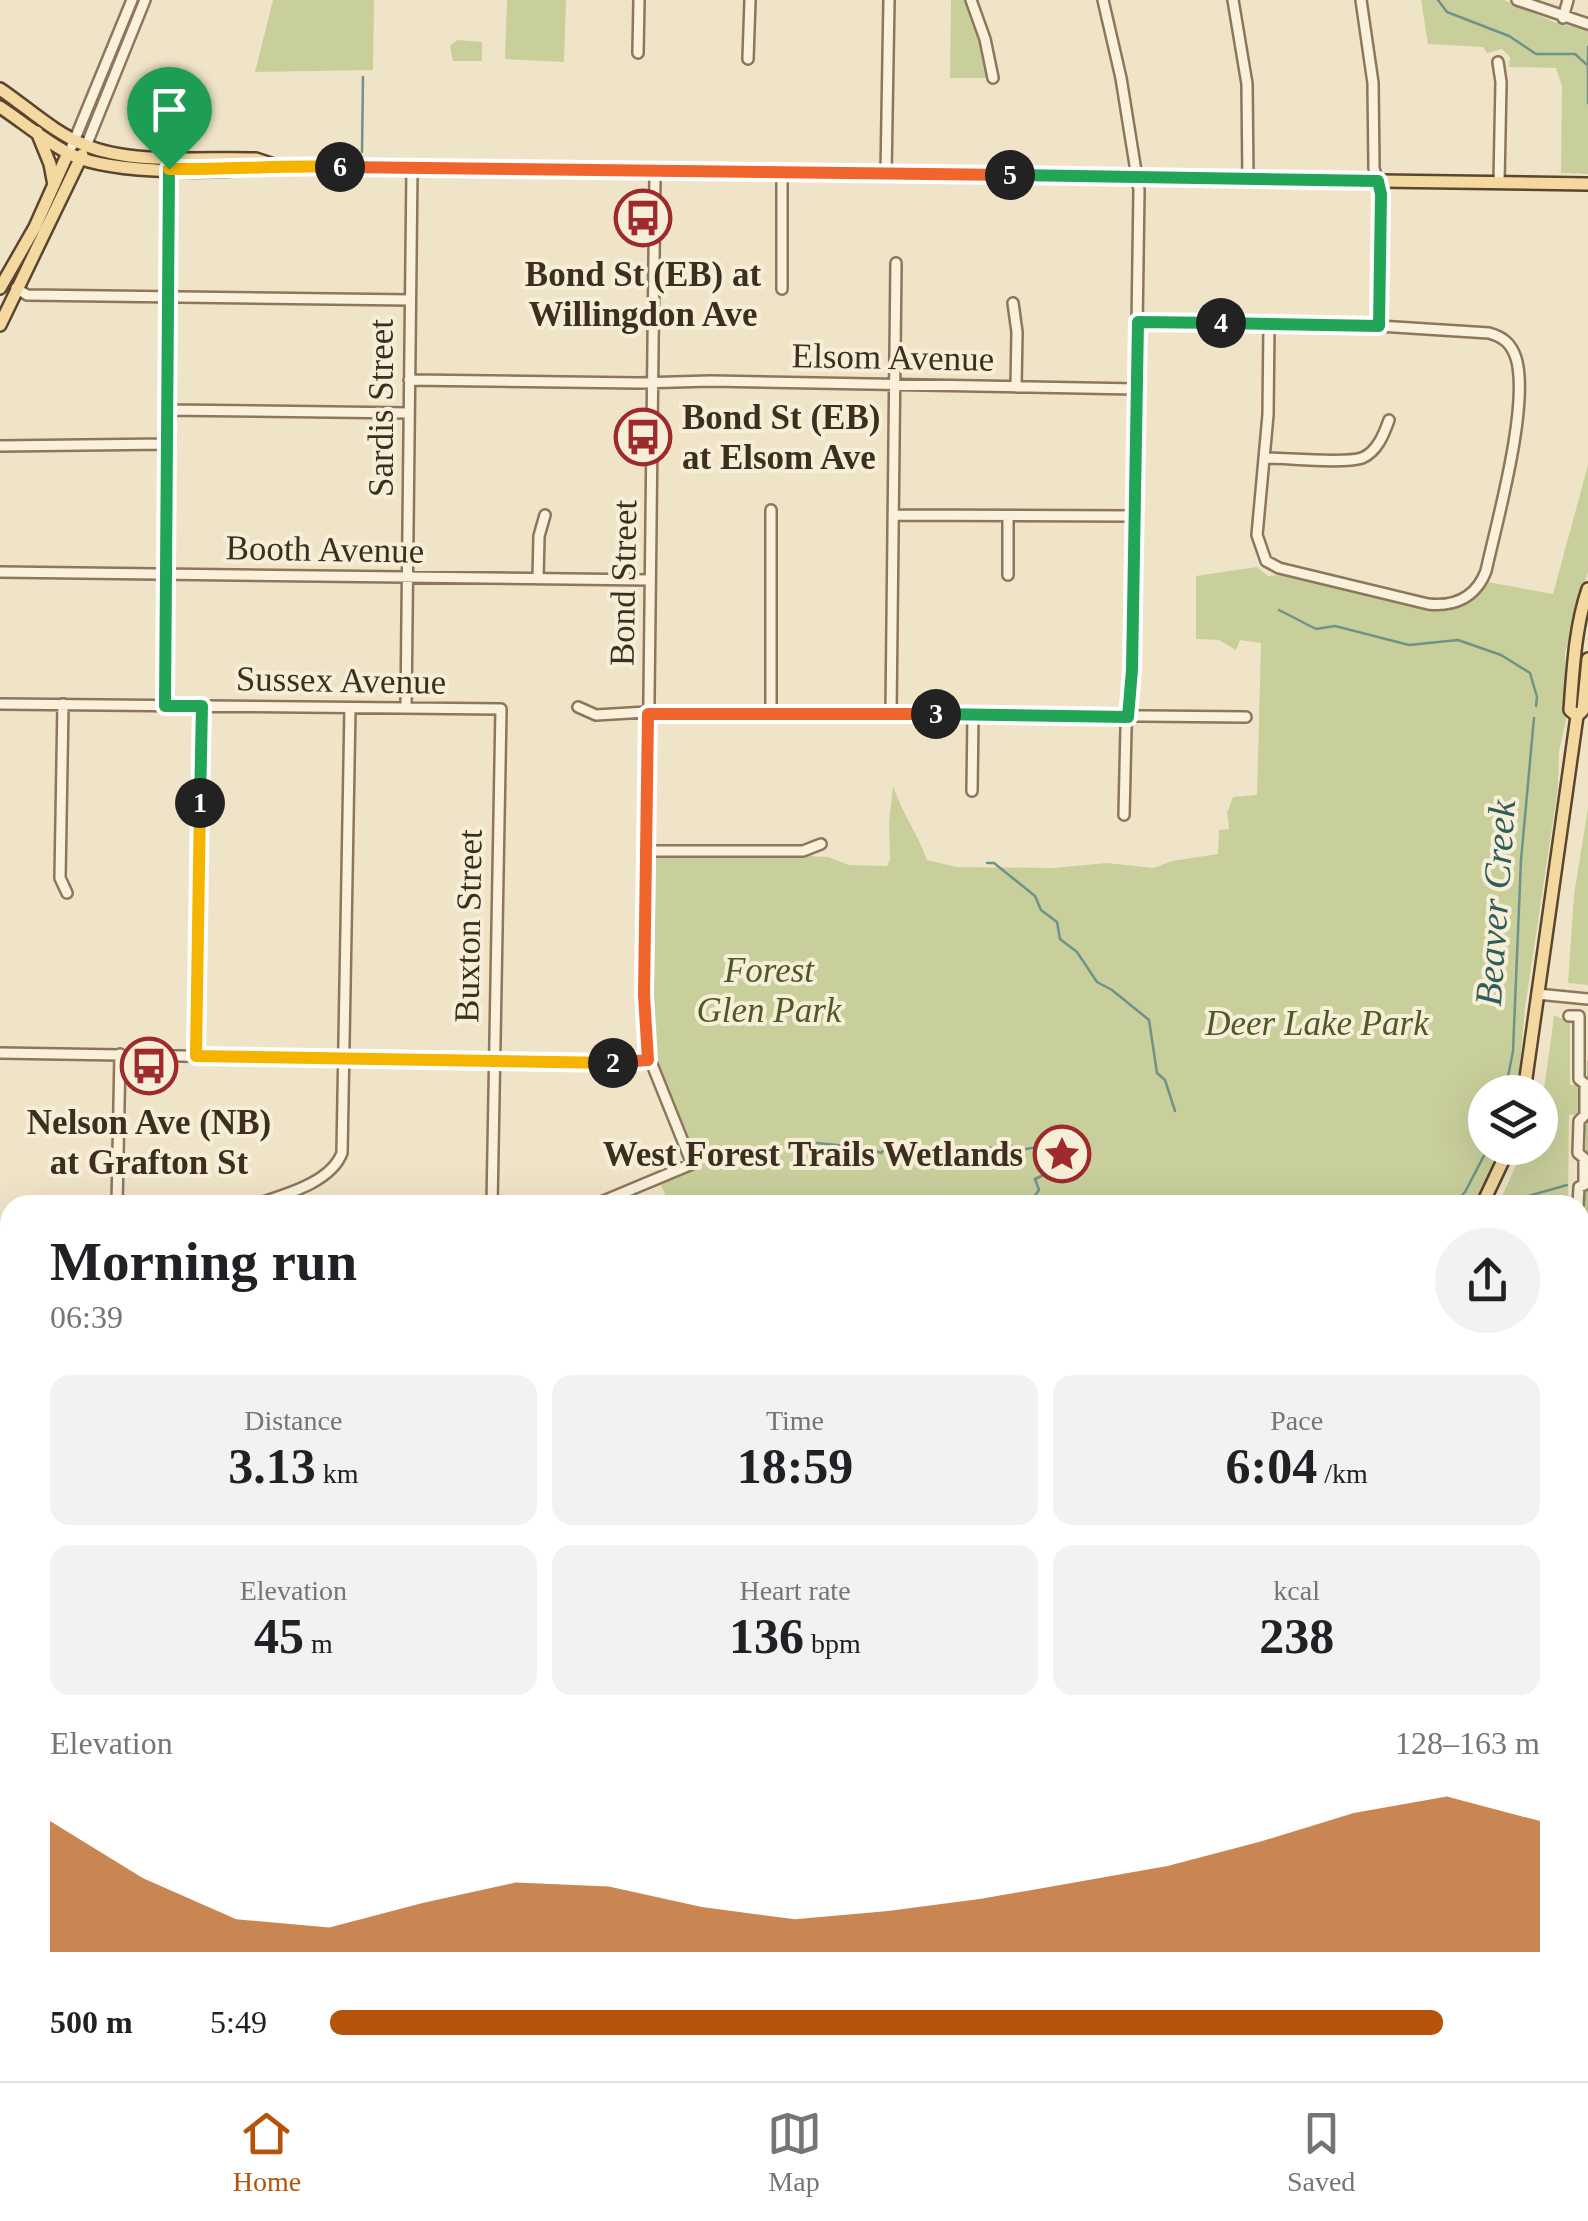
<!DOCTYPE html>
<meta charset="utf-8">
<style>
body{margin:0;font-family:"Times New Roman",serif;background:#f2f2f2;color:#202124;height:100vh;display:flex;flex-direction:column;font-size:38px;white-space:nowrap}
*{box-sizing:border-box;margin:0}
p{font-size:32px;color:#757577}
.icon{flex:none;width:55px;height:55px;fill:none;stroke:currentColor;stroke-width:2;stroke-linecap:round;stroke-linejoin:round}
.map{position:relative;flex:1;overflow:hidden}
.details{position:absolute;left:0px;top:1195px;width:1590px;height:888px;display:flex;flex-direction:column;background:#fff;border-radius:30px 30px 0 0;box-shadow:0 10px 40px #0002}
.details>*{flex:none}
.fabs{position:absolute;left:1468px;top:1075px;display:grid;gap:20px}
.fabs a{display:grid;place-items:center;width:90px;height:90px;border-radius:50%;background:#fff;box-shadow:0 10px 40px #0002;font-size:50px}
.pin{position:absolute;display:grid;place-items:center;width:85px;height:85px;color:#fff;margin:-102px -42px;border-radius:50% 50% 50% 0;rotate:-45deg;box-shadow:0 0 10px #0007}
.pin .icon{rotate:45deg}
.km{position:absolute;width:50px;height:50px;margin:-25px;border-radius:50%;background:#222;color:#fff;font-size:28px;line-height:50px;text-align:center}
.round{display:grid;place-items:center;flex:none;width:105px;height:105px;border-radius:52px;background:#f2f2f2}
.headline{display:flex;align-items:center;justify-content:space-between;height:170px;padding:0 50px}
h1{font-size:55px;font-weight:600;line-height:75px}
.stats{display:grid;grid-template-columns:repeat(3,1fr);gap:15px;height:170px;padding:10px 50px}
.stats div{display:grid;align-content:center;border-radius:20px;background:#f2f2f2;text-align:center}
.stats b{font-size:50px;font-weight:600}
.stats small{font-size:28px;font-weight:400}
.stats p{font-size:28px}
.chart{height:280px;padding:20px 50px}
.chart p{display:flex;justify-content:space-between}
.chart svg{width:100%;height:180px;margin-top:10px;fill:#b45309;opacity:.7}
ul{padding:0 50px;list-style:none;font-size:32px}
li{display:grid;grid-template-columns:160px 120px 1fr;align-items:center;height:75px}
li i{height:25px;border-radius:12px;background:#b45309}
.menu{display:flex;justify-content:space-around;align-items:center;height:140px;border-top:2px solid #e0e0e0;background:#fff;font-size:28px;color:#757577}
.menu a{display:grid;justify-items:center;gap:5px}
.menu .active{color:#b45309}
.map>svg:first-child{display:block}
</style>
<div class="map">
<svg width="1588" height="2081" viewBox="0 0 1588 2081">
<rect width="100%" height="100%" fill="#f0e4c8"/>
<path fill="#c9cf9b" d="M273 0H374L373 70 255 72Z
M507 0H566L564 62 505 59Z
M951 0H964L980 43 987 78H950Z
M1421 0H1504L1554 22 1588 30V174L1561 173 1562 86 1556 68 1509 67 1510 57 1502 49 1487 53 1483 47 1428 44Z
M457 40 482 42V61H453L450 46Z
M1588 465V572L1565 653 1567 715 1559 752 1558 788 1525 1008 1518 1088 1517 1092H1485V1148H1501L1476 1205H670L660 1183 698 1166 653 1054 656 858 662 856H810L828 857 849 865 887 866 890 859 889 822 893 786C902 813 918 834 927 860L956 867 1053 868 1107 863 1154 868 1172 861 1218 854 1219 830 1229 829 1227 813 1233 797 1257 795 1261 643 1240 640 1236 650 1219 640 1196 639V576L1257 567 1268 576 1283 575 1435 611 1468 603 1488 582 1553 594Z
M1588 808V985L1568 983 1574 895Z
M1554 1015 1570 1023V1085H1583L1582 1114 1569 1115 1568 1205H1498L1524 1148H1540C1540 1102 1549 1060 1554 1015Z
M238 2072H1303V2073L1302 2081H236Z"/>
<path fill="#bfc49a" d="M1587 1061H1588V1486L1582 1435Z"/>
<g fill="none" stroke-linecap="round" stroke-linejoin="round">
<path stroke="#6f938a" stroke-width="2.5" d="M1438 0 1447 12 1509 36 1536 54H1575L1586 64
M1588 47V103
M362 152 363 77
M1279 610 1316 629 1335 626 1409 645 1458 640 1501 655 1530 673 1537 697 1536 706
M987 863H994L1035 896 1041 910 1057 922 1060 939 1077 952 1097 982 1112 990 1149 1020 1157 1073 1165 1080 1175 1111
M1505 1092 1513 1051 1521 860 1534 718
M817 1143 868 1148 881 1153 891 1143C927 1151 962 1146 998 1148L1008 1144 1019 1150 1051 1145 1055 1158 1050 1172 1035 1179 1039 1190 1028 1205
M1503 1199 1511 1201 1567 1185
M1453 1205 1465 1192 1488 1148
M684 2081V2072
M795 2081V2072
M856 2081 857 2072
M915 2081V2072
M1010 2081 1014 2072"/>
<g stroke="#8d765c" stroke-width="14">
<path id="minor" d="M971 0 985 39 993 78
M1103 0 1121 78 1139 190 1132 670 1126 728 1124 815
M1233 0 1247 84 1248 180
M1361 0 1373 83 1374 168 1381 194 1379 326
M1517 0 1588 24
M1563 18 1568 0
M638 53 639 0
M748 59 750 0
M1498 62 1501 82 1499 182
M72 146 132 0
M86 146 145 0
M886 174 889 0
M16 288 27 295 410 300
M782 289V173
M1013 303 1017 332 1016 387
M1138 322 1379 326 1489 333C1503 337 1511 343 1516 358 1530 404 1497 521 1486 571 1476 597 1455 607 1428 604L1279 568 1266 561 1257 535 1268 415 1269 325
M409 380 639 383 710 381 1136 389
M167 410 409 413
M0 446 166 444
M1265 458C1286 458 1344 464 1362 458 1377 452 1384 434 1389 420
M893 515 1134 516
M1008 516V575
M0 572 650 580
M538 579 539 536 545 515
M0 704 501 709 492 1205
M63 704 60 878 67 893
M165 706 169 169
M578 707 596 715 663 711 1246 717
M406 708 412 168
M771 712V510
M891 713 896 263
M972 791 973 715
M647 851H803L821 844
M1537 994 1588 999
M1569 1016H1579V1079L1585 1084V1115L1579 1121 1578 1153 1584 1158V1185L1579 1187 1578 1205
M0 1053 620 1063 648 1060
M196 1056 202 706
M117 1205 120 1054
M254 1205C282 1195 330 1184 342 1153L350 708
M594 1205 692 1164 645 1047 655 173
M1580 1274 1581 1275
M0 1449 10 1445
M1580 1477 1588 1530
M0 1567H10
M1580 1588H1588
M1580 1774H1588
M0 1779 10 1757
M0 1793 10 1781
M162 2081 167 2072
M1584 2081 1588 1940"/>
</g>
<g stroke="#5b4430" stroke-width="16">
<path id="major" d="M0 89C27 107 54 133 85 145 132 165 205 157 256 159L274 165
M0 107C23 122 47 143 72 155 112 174 230 175 274 165L1588 184
M37 132 50 164 54 185
M0 288 35 227 68 153
M0 325 82 155
M1577 716 1570 710C1573 670 1575 627 1588 589
M1524 1092 1577 716 1583 710 1588 659
M1482 1205 1509 1148
M0 1585 10 1586
M0 1600 10 1601
M1308 2081 1309 2072"/>
</g>
<use href="#minor" stroke="#faf1dc" stroke-width="9"/>
<use href="#major" stroke="#f3d9a0" stroke-width="11"/>
</g>
<g fill="none" stroke-linecap="round" stroke-linejoin="round">
<g stroke="#fff" stroke-width="20">
<path id="split-1" d="M169 169 165 706H202L200 803"/>
</g>
<g stroke="#fff" stroke-width="20">
<path id="split-2" d="M200 803 196 1056 613 1063"/>
</g>
<g stroke="#fff" stroke-width="20">
<path id="split-3" d="M613 1063 648 1060 644 995 648 714H936"/>
</g>
<g stroke="#fff" stroke-width="20">
<path id="split-4" d="M936 714 1128 717 1132 670 1138 322 1221 323"/>
</g>
<g stroke="#fff" stroke-width="20">
<path id="split-5" d="M1010 175 1378 181 1381 194 1379 326 1221 323"/>
</g>
<g stroke="#fff" stroke-width="20">
<path id="split-6" d="M340 167 1010 175"/>
</g>
<g stroke="#fff" stroke-width="20">
<path id="split-7" d="M169 169C226 170 282 165 340 167"/>
</g>
<use href="#split-1" stroke="#22a559" stroke-width="12"/>
<use href="#split-2" stroke="#f5b400" stroke-width="12"/>
<use href="#split-3" stroke="#f0652b" stroke-width="12"/>
<use href="#split-4" stroke="#22a559" stroke-width="12"/>
<use href="#split-5" stroke="#22a559" stroke-width="12"/>
<use href="#split-6" stroke="#f0652b" stroke-width="12"/>
<use href="#split-7" stroke="#f5b400" stroke-width="12"/>
</g>
<defs>
<g id="bus-ring" transform="scale(2.875)"><circle r="9.5" fill="#f7eed8" stroke="#9e2a2b" stroke-width="1.5"/><path d="M-5-6H5V4H4V6H2V4H-2V6H-4V4H-5ZM-3.5-4V0h7V-4ZM-3.5 1.2v1.5H-2V1.2ZM2 1.2v1.5H3.5V1.2Z" fill="#9e2a2b"/></g>
<g id="sight-ring" transform="scale(2.875)"><circle r="9.5" fill="#f7eed8" stroke="#9e2a2b" stroke-width="1.5"/><path d="M0-6L1.8-2.2L6-1.7L2.9 1.2L3.7 5.4L0 3.3L-3.7 5.4L-2.9 1.2L-6-1.7L-1.8-2.2Z" fill="#9e2a2b"/></g>
</defs>
<g fill-rule="evenodd">
<use href="#bus-ring" x="643" y="218"/>
<use href="#bus-ring" x="643" y="437"/>
<use href="#bus-ring" x="149" y="1066"/>
<use href="#sight-ring" x="1062" y="1154"/>
</g>
<g text-anchor="middle" stroke-width="8" stroke-linejoin="round" paint-order="stroke">
<g font-size="35" font-weight="bold" fill="#3d2e20" stroke="#f7eed8">
<text x="643" y="286">Bond St (EB) at<tspan x="643" dy="40">Willingdon Ave</tspan></text>
<text x="682" y="429" text-anchor="start">Bond St (EB)<tspan x="682" dy="40">at Elsom Ave</tspan></text>
<text x="149" y="1134">Nelson Ave (NB)<tspan x="149" dy="40">at Grafton St</tspan></text>
<text x="1023" y="1166" text-anchor="end">West Forest Trails Wetlands</text>
</g>
<g font-size="35" fill="#3d2e20" stroke="#f7eed8">
<text transform="translate(893 357) rotate(1)" y="12">Elsom Avenue</text>
<text transform="translate(381 408) rotate(-90)" y="12">Sardis Street</text>
<text transform="translate(325 549) rotate(1)" y="12">Booth Avenue</text>
<text transform="translate(623 583) rotate(-89)" y="12">Bond Street</text>
<text transform="translate(341 680) rotate(1)" y="12">Sussex Avenue</text>
<text transform="translate(468 926) rotate(-89)" y="12">Buxton Street</text>
</g>
<g font-size="35" font-style="italic" fill="#4d5a26" stroke="#f7eed8">
<text x="769" y="982">Forest<tspan x="769" dy="40">Glen Park</tspan></text>
<text x="1317" y="1035">Deer Lake Park</text>
</g>
<g font-size="38" font-style="italic" fill="#2f5d5a" stroke="#f7eed8">
<text transform="translate(1495 903) rotate(-86)" y="13">Beaver Creek</text>
</g>
</g>
</svg>
<div class="fabs">
<a><svg class="icon" aria-label="layers" viewBox="0 0 24 24"><path d="M12 4l9 5-9 5-9-5zM3 14l9 5 9-5"/></svg></a>
</div>
<div class="pin" style="left:169px;top:169px;background:#1e9e55"><svg class="icon" aria-label="arrive" viewBox="0 0 24 24"><path d="M6 21V4h12l-3 4 3 4H6"/></svg></div>
<b class="km" style="left:200px;top:803px">1</b>
<b class="km" style="left:613px;top:1063px">2</b>
<b class="km" style="left:936px;top:714px">3</b>
<b class="km" style="left:1221px;top:323px">4</b>
<b class="km" style="left:1010px;top:175px">5</b>
<b class="km" style="left:340px;top:167px">6</b>
<section class="details">
<div class="headline"><div><h1>Morning run</h1><p>06:39</p></div><a class="round"><svg class="icon" aria-label="share" viewBox="0 0 24 24"><path d="M12 15V3M7 8l5-5 5 5M5 13v7h14v-7"/></svg></a></div>
<div class="stats">
<div><p>Distance</p><b>3.13<small> km</small></b></div>
<div><p>Time</p><b>18:59</b></div>
<div><p>Pace</p><b>6:04<small> /km</small></b></div>
</div>
<div class="stats">
<div><p>Elevation</p><b>45<small> m</small></b></div>
<div><p>Heart rate</p><b>136<small> bpm</small></b></div>
<div><p>kcal</p><b>238</b></div>
</div>
<div class="chart"><p><span>Elevation</span>128–163 m</p>
<svg viewBox="0 0 160 44" preserveAspectRatio="none"><path d="M0 44V12L10 26L20 36L30 38L40 32L50 27L60 28L70 33L80 36L90 34L100 31L110 27L120 23L130 17L140 10L150 6L160 12V44z"/></svg>
</div>
<ul>
<li><b>500 m</b>5:49<i style="width:92%"></i></li>
</ul>
</section>
</div>
<nav class="menu">
<a class="active"><svg class="icon" aria-label="home" viewBox="0 0 24 24"><path d="M3 11l9-7 9 7M6 9v11h12V9"/></svg>Home</a>
<a><svg class="icon" aria-label="map" viewBox="0 0 24 24"><path d="M3 6l6-2 6 2 6-2v14l-6 2-6-2-6 2zM9 4v14M15 6v14"/></svg>Map</a>
<a><svg class="icon" aria-label="saved" viewBox="0 0 24 24"><path d="M7 4h10v16l-5-4-5 4z"/></svg>Saved</a>
</nav>
